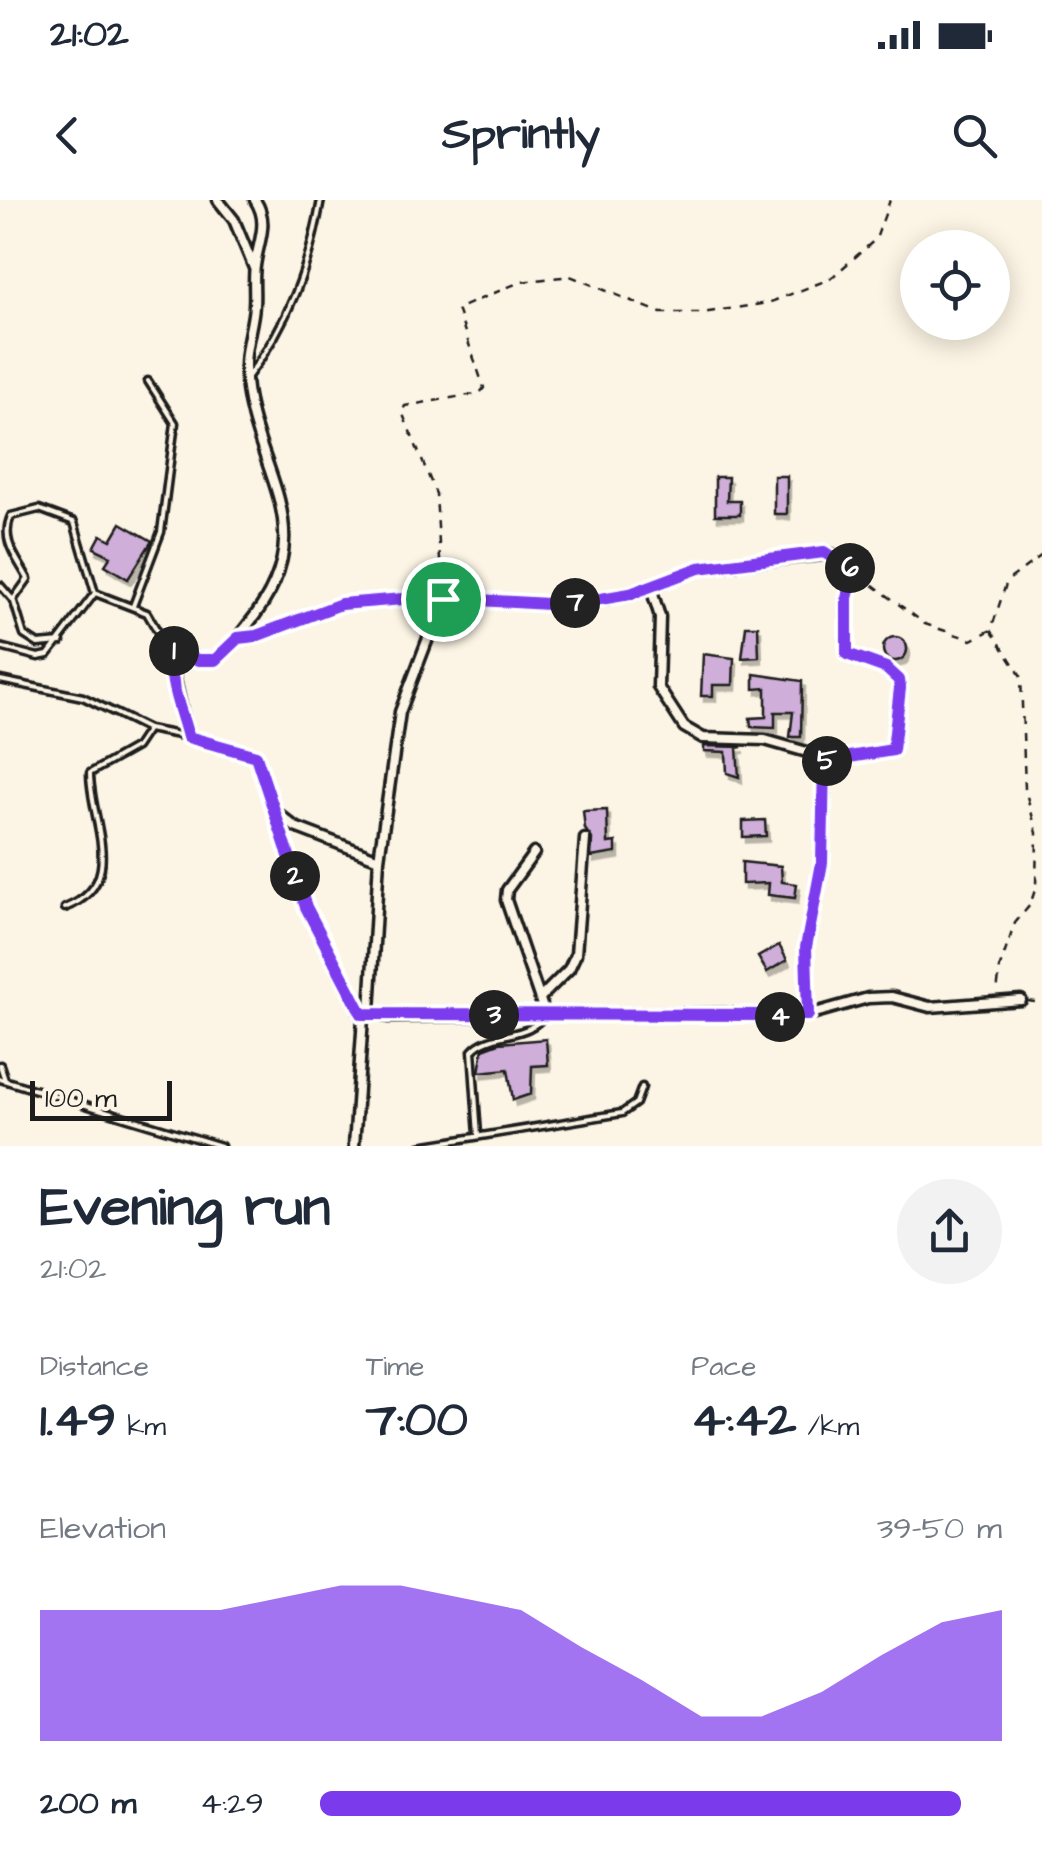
<!DOCTYPE html>
<meta charset="utf-8">
<style>
body{margin:0;font-family:"Architects Daughter",sans-serif;background:#f2f2f3;color:#1f2937;height:100vh;display:flex;flex-direction:column;font-size:38px;white-space:nowrap}
*{box-sizing:border-box;margin:0}
p{font-size:32px;color:#747a83}
.icon{flex:none;width:55px;height:55px;fill:none;stroke:currentColor;stroke-width:2;stroke-linecap:round;stroke-linejoin:round}
.map{position:relative;height:946px;overflow:hidden}
.side{display:flex;flex-direction:column;background:#fff;flex:1}
.side>*{flex:none}
.buttons{position:absolute;left:900px;top:30px;display:grid;gap:20px}
.buttons a{display:grid;place-items:center;width:110px;height:110px;border-radius:50%;background:#fff;box-shadow:0 5px 25px #0003;font-size:50px}
.scale{position:absolute;left:30px;bottom:25px;width:142px;box-sizing:border-box;padding-left:10px;border:5px solid #1c1c1c;border-top:0;font-size:28px;line-height:35px;white-space:nowrap;color:#1c1c1c;-webkit-text-stroke:8px #fcf5e5;paint-order:stroke}
.pin{position:absolute;display:grid;place-items:center;width:85px;height:85px;color:#fff;margin:-42px;border:5px solid #fff;border-radius:50%;box-shadow:0 2px 10px #0007}
.km{position:absolute;width:50px;height:50px;margin:-25px;border-radius:50%;background:#222;color:#fff;font-size:28px;line-height:50px;text-align:center}
.round{display:grid;place-items:center;flex:none;width:105px;height:105px;border-radius:52px;background:#f2f2f3}
.headline{display:flex;align-items:center;justify-content:space-between;height:170px;padding:0 40px}
h1{font-size:55px;font-weight:700;line-height:75px}
.figures{display:grid;grid-template-columns:repeat(3,1fr);gap:15px;height:170px;padding:10px 40px}
.figures div{display:grid;align-content:center}
.figures b{font-size:50px;font-weight:700}
.figures small{font-size:28px;font-weight:400}
.figures p{font-size:28px}
.chart{height:280px;padding:20px 40px}
.chart p{display:flex;justify-content:space-between}
.chart svg{width:100%;height:180px;margin-top:10px;fill:#7c3aed;opacity:.7}
ul{padding:0 40px;list-style:none;font-size:32px}
li{display:grid;grid-template-columns:160px 120px 1fr;align-items:center;height:75px}
li i{height:25px;border-radius:12px;background:#7c3aed}
.status{display:flex;justify-content:space-between;align-items:center;height:70px;padding:0 50px;background:#fff;direction:ltr}
.status svg{height:28px;fill:currentColor}
header{display:flex;justify-content:space-between;align-items:center;height:130px;padding:0 40px;background:#fff;font-size:45px;font-weight:700}
.map>svg:first-child{display:block}
</style>
<div class="status"><b>21:02</b><svg viewBox="0 0 49 12"><path d="M0 12V9h3v3zM5 12V6h3v6zM10 12V3h3v9zM15 12V0h3v12zM26 1h20v11H26zM47 4h2v5h-2z"/></svg></div>
<header><svg class="icon" aria-label="back" viewBox="0 0 24 24"><path d="M15 5l-7 7 7 7"/></svg>Sprintly<svg class="icon" aria-label="search" viewBox="0 0 24 24"><circle cx="10" cy="10" r="6"/><path d="M15 15l6 6"/></svg></header>
<div class="map">
<svg width="1042" height="946" viewBox="0 0 1042 946">
<defs>
<filter id="shadow"><feDropShadow dx="3" dy="5.5" stdDeviation="0" flood-color="#0004"/></filter>
</defs>
<rect width="100%" height="100%" fill="#fcf5e5"/>
<filter id="ink" filterUnits="userSpaceOnUse"><feTurbulence type="fractalNoise" baseFrequency=".01" numOctaves="2"/><feDisplacementMap in="SourceGraphic" scale="20" xChannelSelector="R" yChannelSelector="G"/><feConvolveMatrix kernelMatrix="1 2 1 2 8 2 1 2 1" color-interpolation-filters="sRGB"/></filter>
<g filter="url(#ink)">
<path fill="#cfaed9" stroke="#1c1c1c" stroke-width="2.5" filter="url(#shadow)" d="M774 276H787V314H774Z
M715 277H728L727 301H740V315H715Z
M121 323 152 341 128 379 105 365 111 356 94 348 101 335 111 340Z
M746 426H758L759 457 742 458Z
M883 449a12 12 0 1 1 24 0a12 12 0 1 1-24 0Z
M703 454 734 458 733 485H713V496H701Z
M754 474 802 481 801 537H790L793 512H775V528L751 527 750 518 766 517V488L754 489Z
M704 546 742 547 737 548 739 577 727 573 726 552 704 551Z
M607 610 608 643 616 642V653L591 657 592 639 585 629 583 611Z
M765 620 766 636 743 637V621Z
M742 662 781 666 782 682 797 684 795 698 768 695 769 683 742 684Z
M779 745 787 760 767 772 758 757Z
M546 839 548 865 532 866 531 894 513 900 508 869 479 872 483 849 499 843Z"/>
<g fill="none" stroke-linecap="round" stroke-linejoin="round">
<g stroke="#1c1c1c" stroke-width="11">
<path id="lane" d="M247 178C289 123 309 67 321 0
M0 385 13 400 28 379C18 359 0 341 11 316L39 309 74 322 95 393 147 413 171 455
M14 402 24 435 38 444 61 442
M133 406 161 332 175 223 148 181
M0 447 38 457 48 455 95 393
M0 480 83 497 148 529 184 536
M65 708C129 683 90 622 90 573L136 547 148 529
M0 865 5 880
M0 879 221 946
M478 935 472 851C490 830 530 840 545 814
M420 946 622 913 636 903 642 887"/>
</g>
<g stroke="#1c1c1c" stroke-width="15">
<path id="street" d="M218 0 234 20 254 68
M255 0C270 23 258 41 255 66 253 79 255 92 254 105 253 125 245 144 245 166 248 271 331 325 246 427 236 440 223 457 206 461L174 451 171 462 188 537 256 556 306 707 363 818 354 946
M651 388 660 417 658 487 684 527 703 538 765 540 814 554 825 564 822 663 806 747 808 815
M279 614 295 627 379 659
M534 653 507 690 506 700 545 814
M540 798 569 769 576 754 585 639
M370 811 379 659 400 512 443 399 565 405 630 395 699 368 832 354 854 372 847 398V454L886 468 899 480 900 488 893 550 824 561
M366 812 388 817 724 813 774 818 808 815 868 798 892 797 930 807 1021 800"/>
</g>
<path stroke="#1c1c1c" stroke-width="2.5" stroke-dasharray="8 8" stroke-linecap="butt" d="M860 375 925 424 972 440 991 430 1007 381 1042 355
M442 393 436 294 402 212 405 206 480 193 484 188 457 109 520 82 570 76 661 113H702L768 103 830 79 876 39 890 0
M991 430 1021 476 1025 589 1037 633 1036 687 1030 705 1015 723 1000 767 997 793
M252 436 341 404 432 398
M1027 801 1042 803"/>
<use href="#lane" stroke="#fcf5e5" stroke-width="4"/>
<use href="#street" stroke="#fcf5e5" stroke-width="8"/>
</g>
</g>
<g fill="none" stroke-linecap="round" stroke-linejoin="round" filter="url(#ink)">
<g stroke="#fff" stroke-width="20">
<path id="route" d="M824 352 854 372 847 398V454L886 468 899 480 900 488 893 550 824 561 822 663 806 747 808 815 362 814 306 707 256 556 188 537C182 512 165 475 174 451L198 460H215L238 438 256 436 341 404 428 397 565 405 630 394 699 368Z"/>
</g>
<use href="#route" stroke="#7c3aed" stroke-width="12"/>
</g>
</svg>
<div class="buttons">
<a><svg class="icon" aria-label="locate" viewBox="0 0 24 24"><circle cx="12" cy="12" r="6"/><path d="M12 2v4M12 18v4M2 12h4M18 12h4"/></svg></a>
</div>
<div class="scale">100 m</div>
<div class="pin" style="left:443px;top:399px;background:#1e9e55"><svg class="icon" aria-label="arrive" viewBox="0 0 24 24"><path d="M6 21V4h12l-3 4 3 4H6"/></svg></div>
<b class="km" style="left:174px;top:451px">1</b>
<b class="km" style="left:295px;top:676px">2</b>
<b class="km" style="left:494px;top:815px">3</b>
<b class="km" style="left:780px;top:817px">4</b>
<b class="km" style="left:827px;top:561px">5</b>
<b class="km" style="left:850px;top:368px">6</b>
<b class="km" style="left:575px;top:403px">7</b>
</div>
<section class="side">
<div class="headline"><div><h1>Evening run</h1><p>21:02</p></div><a class="round"><svg class="icon" aria-label="share" viewBox="0 0 24 24"><path d="M12 15V3M7 8l5-5 5 5M5 13v7h14v-7"/></svg></a></div>
<div class="figures">
<div><p>Distance</p><b>1.49<small> km</small></b></div>
<div><p>Time</p><b>7:00</b></div>
<div><p>Pace</p><b>4:42<small> /km</small></b></div>
</div>
<div class="chart"><p><span>Elevation</span>39–50 m</p>
<svg viewBox="0 0 160 44" preserveAspectRatio="none"><path d="M0 44V12L10 12L20 12L30 12L40 9L50 6L60 6L70 9L80 12L90 21L100 29L110 38L120 38L130 32L140 23L150 15L160 12V44z"/></svg>
</div>
<ul>
<li><b>200 m</b>4:29<i style="width:94%"></i></li>
</ul>
</section>
